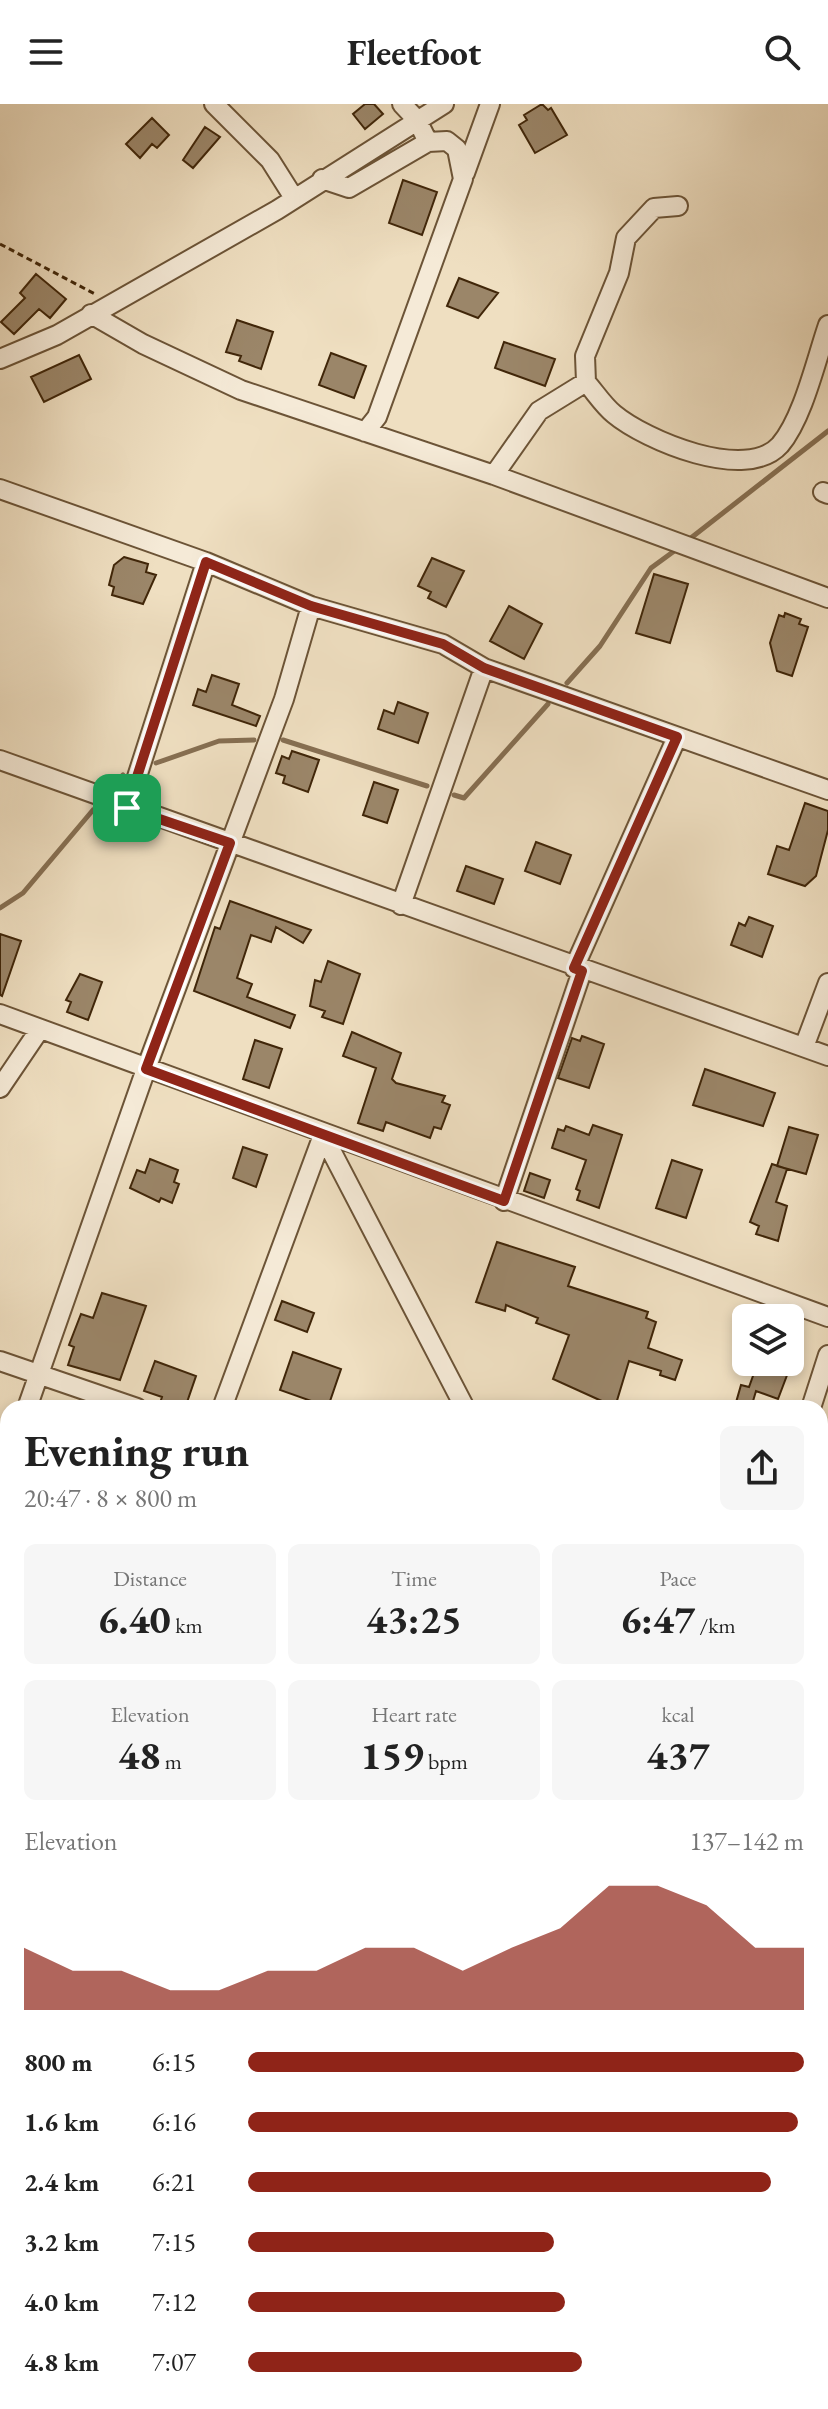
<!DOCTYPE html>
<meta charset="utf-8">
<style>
body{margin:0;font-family:"EB Garamond",serif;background:#f6f6f6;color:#222;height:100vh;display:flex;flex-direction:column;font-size:30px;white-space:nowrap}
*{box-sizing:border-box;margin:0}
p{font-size:26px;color:#767676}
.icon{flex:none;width:44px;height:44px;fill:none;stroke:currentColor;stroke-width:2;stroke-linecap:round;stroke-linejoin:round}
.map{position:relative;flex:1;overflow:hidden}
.sheet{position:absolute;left:0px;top:1296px;width:828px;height:1010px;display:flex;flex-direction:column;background:#fff;border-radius:24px 24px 0 0;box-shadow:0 4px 12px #0003}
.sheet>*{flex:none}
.tools{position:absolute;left:732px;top:1200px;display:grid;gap:16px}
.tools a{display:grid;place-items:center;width:72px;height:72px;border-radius:12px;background:#fff;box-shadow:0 4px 12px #0003;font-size:40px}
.pin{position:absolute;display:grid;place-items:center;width:68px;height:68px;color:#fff;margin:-34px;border-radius:16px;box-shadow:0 4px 12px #0006}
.round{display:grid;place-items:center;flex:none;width:84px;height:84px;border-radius:12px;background:#f6f6f6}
.overview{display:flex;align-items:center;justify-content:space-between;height:136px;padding:0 24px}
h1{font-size:44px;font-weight:700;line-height:60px}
.stats{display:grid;grid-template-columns:repeat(3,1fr);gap:12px;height:136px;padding:8px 24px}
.stats div{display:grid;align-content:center;border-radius:12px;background:#f6f6f6;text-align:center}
.stats b{font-size:40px;font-weight:700}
.stats small{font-size:22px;font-weight:400}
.stats p{font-size:22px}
.chart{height:224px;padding:16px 24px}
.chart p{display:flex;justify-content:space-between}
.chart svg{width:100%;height:144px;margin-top:8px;fill:#8f2418;opacity:.7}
ul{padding:0 24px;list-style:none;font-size:26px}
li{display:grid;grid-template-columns:128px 96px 1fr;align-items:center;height:60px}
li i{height:20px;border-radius:10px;background:#8f2418}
header{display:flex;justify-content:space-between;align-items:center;height:104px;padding:0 24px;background:#fff;font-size:36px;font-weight:700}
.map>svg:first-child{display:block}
</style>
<header><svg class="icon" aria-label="menu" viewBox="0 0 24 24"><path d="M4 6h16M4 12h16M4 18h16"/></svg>Fleetfoot<svg class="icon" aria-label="search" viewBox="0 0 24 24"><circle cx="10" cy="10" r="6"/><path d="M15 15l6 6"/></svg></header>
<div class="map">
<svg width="828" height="2305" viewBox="0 0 828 2305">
<rect width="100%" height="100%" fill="#efdfc1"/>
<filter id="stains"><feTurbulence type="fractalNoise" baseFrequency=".0025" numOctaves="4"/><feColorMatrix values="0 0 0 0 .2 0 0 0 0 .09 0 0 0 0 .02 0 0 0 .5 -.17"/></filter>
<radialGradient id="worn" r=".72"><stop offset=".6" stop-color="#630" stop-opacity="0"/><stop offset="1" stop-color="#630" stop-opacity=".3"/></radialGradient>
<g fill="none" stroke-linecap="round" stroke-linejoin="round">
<path stroke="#866f52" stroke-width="5" d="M687 437 828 327
M567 579 600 542 651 464 677 445
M283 636 427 682
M156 659 219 637 254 636
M111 684 123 671
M454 691 464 694 548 600
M0 804 23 789 93 706"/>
</g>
<path fill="#9b8669" stroke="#402609" stroke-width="2" d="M365 0H374L383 10 365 25 353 10Z
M542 0 548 6 551 4 567 31 535 49 519 21 527 16 524 11Z
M152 14 169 31 157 44 152 40 140 54 126 40Z
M205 23 220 33 193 64 183 56Z
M403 76 437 88 422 131 389 119Z
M36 170 66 195 50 214 39 205 14 230 1 218 25 194 20 189Z
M459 174 498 189 478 214 447 202Z
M237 216 273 228 261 265 239 257 241 252 226 248Z
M504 238 555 255 545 282 495 264Z
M331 249 366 262 354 294 319 281Z
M79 251 91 275 44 298 31 273Z
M124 453 148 460 146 468 156 471 143 500 112 491 114 483 109 481 114 461Z
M432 454 464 467 446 503 428 494 431 488 418 482Z
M654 470 688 480 670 539 636 529Z
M509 502 542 520 524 555 490 537Z
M785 509 801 515 799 520 808 523 792 572 777 567 770 539 779 511 784 513Z
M212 571 239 580 232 601 260 612 256 622 193 601 198 585 206 588Z
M398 598 428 609 418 639 378 625 384 606 394 610Z
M292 647 319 656 308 688 283 679 285 672 276 669 282 652 289 655Z
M374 678 398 686 387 719 363 711Z
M805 699 828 707V726L816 772 805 782 768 770 777 742 789 746Z
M536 738 571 751 560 780 525 767Z
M466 762 503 775 494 800 457 787Z
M230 797 311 826 303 839 276 823 271 838 251 831 237 874 252 880 247 893 295 911 290 924 194 887 215 823 220 825Z
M749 813 773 822 762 853 731 841 739 819 745 822Z
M0 830 21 837 2 892 0 891Z
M328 857 360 870 343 920 322 913 325 907 310 902 315 876 321 878Z
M80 870 102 878 88 916 67 908 71 898 66 896Z
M352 928 401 949 392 975 396 979 445 992 442 998 450 1001 441 1025 434 1023 430 1034 386 1018 383 1027 358 1019 376 964 343 952Z
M582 932 604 940 589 984 558 974 572 934 580 937Z
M255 936 282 945 269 984 243 975Z
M705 965 775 989 763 1022 693 1001Z
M593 1021 622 1031 599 1104 577 1096 580 1087 576 1085 586 1056 552 1044 558 1025 564 1027 566 1022 589 1031Z
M789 1023 818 1031 806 1070 777 1062Z
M243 1043 267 1051 256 1083 233 1074Z
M150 1055 178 1066 174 1078 179 1080 172 1099 161 1094 159 1098 130 1084 137 1066 145 1069Z
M672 1056 702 1066 686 1114 656 1104Z
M772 1060 787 1065 776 1098 787 1102 778 1137 756 1130 759 1122 750 1118Z
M530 1069 550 1076 544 1094 524 1087Z
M497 1138 575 1163 568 1182 648 1208 646 1214 656 1218 648 1244 682 1256 675 1276 660 1271 661 1267 629 1257 615 1303 553 1275 569 1231 536 1219 538 1214 506 1201 505 1207 476 1198Z
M102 1189 146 1202 120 1276 68 1261 74 1243 69 1241 81 1210 93 1214Z
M282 1197 314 1209 307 1228 275 1216Z
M293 1248 341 1265 328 1303 280 1286Z
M155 1257 196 1272 185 1304 160 1299 162 1293 144 1287Z
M758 1258H792L778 1295 756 1287 751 1304 735 1302 741 1281 749 1283Z"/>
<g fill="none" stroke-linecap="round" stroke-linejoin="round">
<g stroke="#6c5437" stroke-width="22">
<path id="minor" d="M214 0 270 56 294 94
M465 69 490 0
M322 75 349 84 428 38
M91 210 143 240 241 286 494 371 828 494
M0 255 57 231 277 106 444 0
M586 278 585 252 619 169 626 134 654 104 678 102
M365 328 377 313 463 75 457 45 447 37 428 38 417 16 402 0
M494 371 539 307 586 278C595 288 603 301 614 310 645 336 746 379 780 341 803 314 816 256 828 221
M0 385 206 458 311 502 443 540 484 564 828 686
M823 388 828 390
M0 656 828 952
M127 704 206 458
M401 801 484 564
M574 864 677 633
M0 910 828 1213
M804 943 828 879
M0 984 40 925
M323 1031 465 1304
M504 1097 582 867
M0 1257 137 1304
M27 1304 146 965 284 595 311 502
M222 1304 323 1031
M811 1304 828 1251
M0 1374 8 1353
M820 1441 828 1443
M0 1536 8 1539
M820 1688 828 1690
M820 1824 828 1827
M820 2089 828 2090
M820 2116 828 2117
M0 2223 8 2241
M820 2289 828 2292
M144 2298 145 2305
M627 2298 630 2305
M26 2305 45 2298
M100 2305 117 2298
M170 2305 187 2298"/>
</g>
<path stroke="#402609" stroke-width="3" stroke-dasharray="6 4" stroke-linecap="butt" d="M0 140 95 190"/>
<use href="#minor" stroke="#f5ead7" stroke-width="18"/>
</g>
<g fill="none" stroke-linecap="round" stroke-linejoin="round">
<g stroke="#fff" stroke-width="16">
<path id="route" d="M206 458 311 502 443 540 484 564 677 633 574 864 582 867 504 1097 146 965 230 739 127 704Z"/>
</g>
<use href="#route" stroke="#8f2418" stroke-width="10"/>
</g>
<rect width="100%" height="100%" filter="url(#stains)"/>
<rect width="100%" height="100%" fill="url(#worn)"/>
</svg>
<div class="tools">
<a><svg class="icon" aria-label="layers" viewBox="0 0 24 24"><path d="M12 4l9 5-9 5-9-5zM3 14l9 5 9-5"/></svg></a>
</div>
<div class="pin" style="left:127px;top:704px;background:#1e9e55"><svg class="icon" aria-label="arrive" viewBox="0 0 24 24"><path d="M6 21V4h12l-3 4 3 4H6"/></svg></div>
<section class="sheet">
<div class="overview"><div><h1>Evening run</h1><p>20:47 · 8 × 800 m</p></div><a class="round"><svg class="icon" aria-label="share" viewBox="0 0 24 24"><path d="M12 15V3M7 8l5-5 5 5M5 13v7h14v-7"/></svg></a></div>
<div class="stats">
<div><p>Distance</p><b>6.40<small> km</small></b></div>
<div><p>Time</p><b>43:25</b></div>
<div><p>Pace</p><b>6:47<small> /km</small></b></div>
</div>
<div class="stats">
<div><p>Elevation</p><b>48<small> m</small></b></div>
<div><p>Heart rate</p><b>159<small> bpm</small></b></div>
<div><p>kcal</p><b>437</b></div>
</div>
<div class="chart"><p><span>Elevation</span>137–142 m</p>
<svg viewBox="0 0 160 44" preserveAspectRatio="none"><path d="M0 44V25L10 32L20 32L30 38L40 38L50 32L60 32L70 25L80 25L90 32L100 25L110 19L120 6L130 6L140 12L150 25L160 25V44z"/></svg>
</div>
<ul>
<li><b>800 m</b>6:15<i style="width:100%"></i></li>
<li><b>1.6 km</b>6:16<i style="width:99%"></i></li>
<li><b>2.4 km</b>6:21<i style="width:94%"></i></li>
<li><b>3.2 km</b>7:15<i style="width:55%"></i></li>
<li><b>4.0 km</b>7:12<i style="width:57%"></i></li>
<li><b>4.8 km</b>7:07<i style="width:60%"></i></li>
</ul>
</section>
</div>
